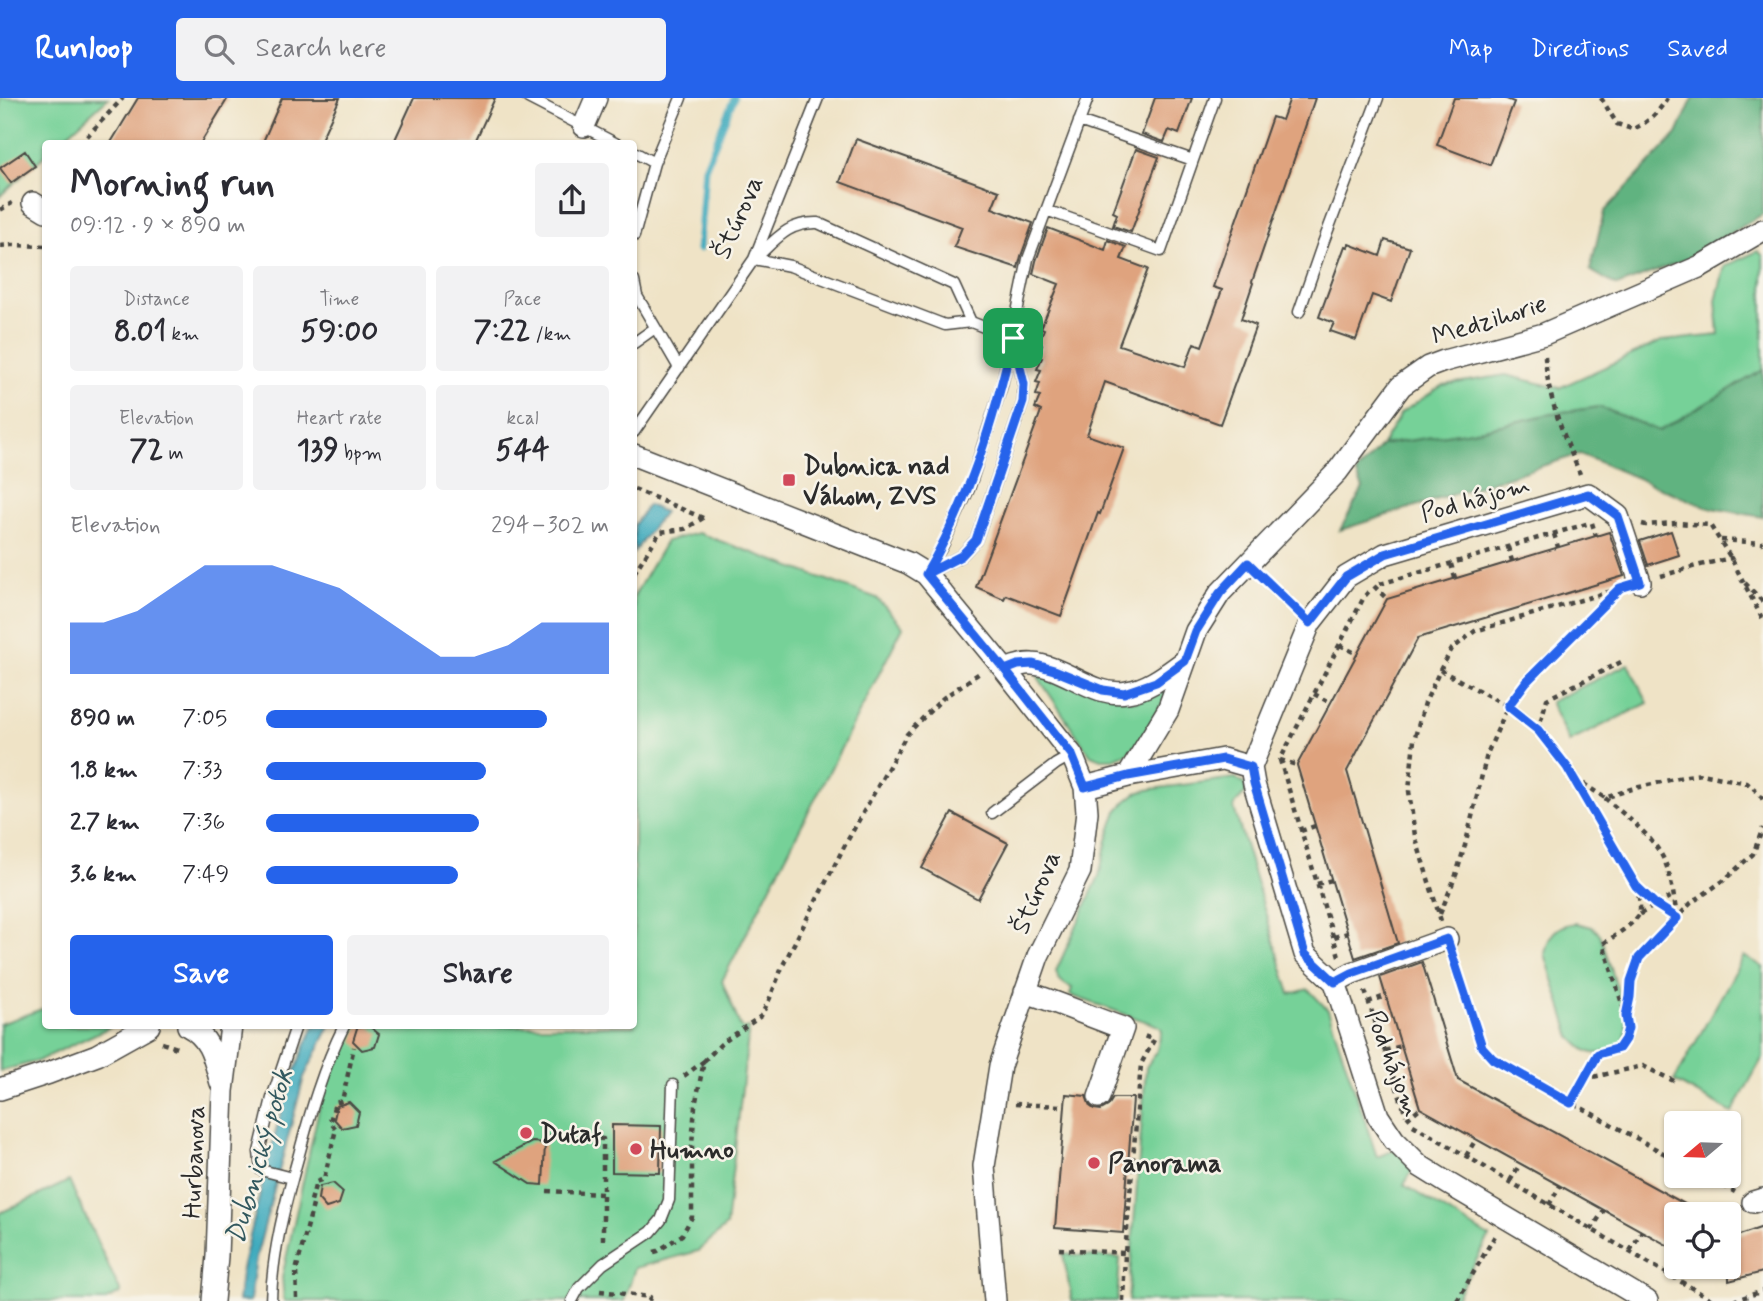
<!DOCTYPE html>
<meta charset="utf-8">
<style>
body{margin:0;font-family:Mynerve,sans-serif;background:#f2f2f3;color:#2b2b33;height:100vh;display:flex;flex-direction:column;font-size:26px;white-space:nowrap}
*{box-sizing:border-box;margin:0}
p{font-size:23px;color:#7c7c81}
.icon{flex:none;width:38px;height:38px;fill:none;stroke:currentColor;stroke-width:2;stroke-linecap:round;stroke-linejoin:round}
.map{position:relative;flex:1;overflow:hidden}
.sheet{position:absolute;left:42px;top:42px;width:595px;height:889px;display:flex;flex-direction:column;background:#fff;border-radius:7px;box-shadow:0 2px 5px #0004}
.sheet>*{flex:none}
.needle{width:46px;rotate:251deg}
.buttons{position:absolute;left:1664px;top:1013px;display:grid;gap:14px}
.buttons a{display:grid;place-items:center;width:77px;height:77px;border-radius:7px;background:#fff;box-shadow:0 2px 5px #0004;font-size:35px}
.pin{position:absolute;display:grid;place-items:center;width:60px;height:60px;color:#fff;margin:-30px;border-radius:14px;box-shadow:0 4px 10px #0006}
.round{display:grid;place-items:center;flex:none;width:74px;height:74px;border-radius:7px;background:#f2f2f3}
.headline{display:flex;align-items:center;justify-content:space-between;height:119px;padding:0 28px}
h1{font-size:38px;font-weight:700;line-height:52px}
.figures{display:grid;grid-template-columns:repeat(3,1fr);gap:10px;height:119px;padding:7px 28px}
.figures div{display:grid;align-content:center;border-radius:7px;background:#f2f2f3;text-align:center}
.figures b{font-size:30px;font-weight:700}
.figures small{font-size:19px;font-weight:400}
.figures p{font-size:19px}
.chart{height:196px;padding:14px 28px}
.chart p{display:flex;justify-content:space-between}
.chart svg{width:100%;height:126px;margin-top:7px;fill:#2563eb;opacity:.7}
.primary-button{display:flex;gap:14px;margin-top:auto;padding:14px 28px}
.primary-button a{flex:1;height:80px;border-radius:7px;background:#2563eb;color:#fff;font-size:28px;font-weight:700;line-height:80px;text-align:center}
.primary-button a+a{background:#f2f2f3;color:#2b2b33}
ul{padding:0 28px;list-style:none;font-size:23px}
li{display:grid;grid-template-columns:112px 84px 1fr;align-items:center;height:52px}
li i{height:18px;border-radius:9px;background:#2563eb}
header{display:flex;align-items:center;gap:42px;box-sizing:border-box;height:98px;padding:0 35px;background:#2563eb;color:#fff}
header strong{font-size:33px}
nav{display:flex;gap:38px;margin-inline-start:auto;font-size:24px}
.search{width:490px;height:63px;background:#f2f2f3;display:flex;align-items:center;gap:18px;box-sizing:border-box;padding:0 24px;border-radius:7px;color:#7c7c81;font-size:26px}
.map>svg:first-child{display:block}
</style>
<header>
<strong>Runloop</strong>
<div class="search"><svg class="icon" aria-label="search" viewBox="0 0 24 24"><circle cx="10" cy="10" r="6"/><path d="M15 15l6 6"/></svg>Search here</div>
<nav><a>Map</a><a>Directions</a><a>Saved</a></nav>
</header>
<div class="map">
<svg width="1763" height="1203" viewBox="0 0 1763 1203">
<rect width="100%" height="100%" fill="#f7f3e8"/>
<filter id="ink" filterUnits="userSpaceOnUse"><feTurbulence type="fractalNoise" baseFrequency=".0143" numOctaves="2"/><feDisplacementMap in="SourceGraphic" scale="14" xChannelSelector="R" yChannelSelector="G"/><feConvolveMatrix kernelMatrix="1 2 1 2 8 2 1 2 1" color-interpolation-filters="sRGB"/></filter>
<filter id="wash" filterUnits="userSpaceOnUse"><feTurbulence type="fractalNoise" baseFrequency=".00686" numOctaves="4" result="noise"/><feDisplacementMap in="SourceGraphic" scale="28" xChannelSelector="R" yChannelSelector="G"/><feGaussianBlur stdDeviation="1.57" result="paint"/><feColorMatrix in="noise" values="0 0 0 0 0 0 0 0 0 0 0 0 0 0 0 0 0 1.4 0 .05"/><feComposite in="paint" operator="in"/></filter>
<g filter="url(#wash)">
<rect width="100%" height="100%" fill="#efe3c6"/>
<path fill="#76d198" stroke="#507e62" stroke-width="2" d="M0 0H108L58 45 46 46 45 57 0 98Z
M1758 153 1763 158V272L1659 333 1600 309 1555 315 1484 331 1382 347 1401 315 1443 287 1506 277 1559 290 1662 243 1719 237 1716 202 1725 168Z
M698 435 877 500 903 529 722 883 741 930H749L726 1128 698 1153 635 1170 624 1203H284L282 1179 321 1001 350 928H634V498L666 443Z
M1628 566 1648 605 1569 644 1550 604Z
M1038 575 1134 603C1148 600 1158 594 1170 585L1168 596 1138 646 1126 656 1114 661H1101L1091 657 1084 648 1038 579Z
M1235 680 1244 686 1247 694 1236 705 1234 710 1290 896 1308 891 1328 912 1377 1059 1397 1051 1415 1068 1404 1087 1489 1139 1454 1203H1128L1146 969 1156 955 1162 932 1159 928 1070 897 1072 890C1064 886 1058 883 1056 873L1099 778 1107 742 1117 713 1126 703 1136 695 1152 691Z
M1576 825 1592 829 1600 836 1626 918C1628 937 1626 949 1606 954 1600 956 1595 956 1589 954 1582 951 1577 945 1571 939L1545 856C1548 837 1556 827 1576 825Z
M1744 858 1763 869V959L1732 1015 1674 983Z
M45 910 46 928H112L38 963 0 973V926Z
M69 1083 121 1195 104 1203H0V1115Z
M1063 1156 1120 1160 1117 1203H1072Z"/>
<path fill="#60b380" stroke="#466f56" stroke-width="2" d="M1693 0H1763V116L1688 161 1617 188 1590 172 1604 114 1677 36Z
M1763 272V419L1706 409 1580 356 1340 432 1363 390 1356 375 1382 347 1484 331 1555 315 1600 309 1659 333Z"/>
<path fill="#3fabbe" stroke="#356b74" stroke-width="2" d="M648 407 664 414 634 454V427Z
M314 928H330L304 979 256 1160 250 1203H238L241 1175C262 1092 277 1005 314 928Z"/>
<g fill="none" stroke-linecap="round" stroke-linejoin="round">
<path stroke="#3fabbe" stroke-width="7" d="M699 151 705 70 734 0"/>
</g>
<g id="blocks">
<path fill="#dfa37e" d="M138 0H228L200 46H110Z
M282 0H340L319 46H262Z
M414 0H495L474 46H393Z
M1155 0H1192L1179 36 1169 32 1164 44 1142 36Z
M1290 0H1315L1252 184 1253 185 1241 221 1256 227 1220 326 1105 284 1087 337 1124 350 1100 416 1098 415 1061 518 1006 497 1004 501 976 489 1041 313 1035 310 1040 298 1036 297 1040 285 1036 284 1041 272 1037 271 1042 260 1038 258 1042 247 1038 246 1044 231 1041 230 1059 186 1033 176 1036 163 1048 130 1105 152 1108 142 1126 149 1121 161 1148 171 1119 247 1185 269 1194 245 1202 248 1222 192 1213 189 1272 19 1282 22Z
M1454 0H1504L1514 4 1490 67 1437 47Z
M856 41 999 93 992 110 1033 125 1021 158 1018 170 954 149 962 129 840 84Z
M1136 51 1159 59 1131 134 1113 128 1117 116 1113 114Z
M25 53 35 68 11 85 0 70Z
M1385 142 1410 150 1391 204 1372 197 1356 242 1330 233 1334 225 1319 219 1345 148 1348 149 1349 146 1380 158Z
M1671 433 1679 457 1648 467 1640 443Z
M1609 434 1624 478 1418 540 1347 673 1398 845 1355 860 1297 667 1387 501Z
M952 715 1008 745 978 801 922 770Z
M1422 864 1458 982 1703 1116H1676V1152L1420 1010 1380 879Z
M367 928H369L379 936 375 949 362 952 353 943 357 930Z
M1066 996 1086 998 1090 1008 1094 1011 1101 1012 1108 1008 1113 1000H1133L1123 1135 1055 1130Z
M349 1004 359 1014 356 1027 342 1030 334 1021 337 1008Z
M612 1027 661 1028 660 1075 612 1074Z
M532 1044 545 1045 543 1087 530 1086 495 1063Z
M333 1085 343 1094 339 1106 326 1110 318 1101 320 1088Z
M1763 1129V1174L1729 1183V1131L1740 1137Z"/>
</g>
</g>
<g filter="url(#ink)">
<use href="#blocks" fill-opacity="0" stroke="#484742" stroke-width="2"/>
<g fill="none" stroke-linecap="round" stroke-linejoin="round">
<g stroke="#484742" stroke-width="13">
<path id="service" d="M528 0 617 46
M634 54 654 65
M1193 62 1215 0
M1046 112 1161 153 1193 62 1079 23
M634 138 654 65 681 0
M757 159C777 140 789 124 818 125L954 187 971 224
M754 161 790 168 945 227 971 224 1012 240
M634 183 637 198 679 270
M1299 214 1323 145 1378 0
M634 245 655 230
M634 334 754 161 818 0
M928 475 961 458 976 442 1023 304 1024 286 1013 243
M926 476 943 447 969 391 1002 287 1028 161 1088 0
M992 715 1056 666 1072 657
M292 1080 261 1072 259 1054 272 1000 296 928
M271 1203C272 1155 285 1106 298 1060 310 1015 323 970 344 928
M572 1203 579 1190 603 1166 651 1134 661 1122 669 1102 673 987"/>
</g>
<g stroke="#484742" stroke-width="24">
<path id="minor" d="M584 28 596 0
M33 105 46 113
M634 357 908 465 926 476 1005 572 1072 657 1085 689 1087 714 1080 773 1038 858 1000 968 984 1068 995 1203
M1640 484 1618 418 1588 396 1385 456 1346 479 1310 525 1251 669 1254 686 1305 856 1335 884 1378 1018 1394 1042 1420 1068 1449 1086 1647 1203
M1005 572C1014 569 1023 565 1032 566 1065 568 1093 600 1127 594 1149 591 1167 576 1185 563
M1128 678 1168 612 1196 533 1220 495 1337 374 1401 288 1428 269 1444 263 1544 236 1701 168 1763 132
M1085 689 1128 678 1223 661 1251 669
M1335 884 1352 875 1447 841
M1025 894C1058 904 1090 919 1123 930L1099 999
M188 928C211 940 214 961 221 985
M0 991 49 975 97 957 149 928
M1753 1104 1763 1101
M213 1203 217 1158 223 993 231 928"/>
</g>
<path stroke="#484742" stroke-width="4.5" stroke-dasharray="5 5" stroke-linecap="butt" d="M1601 0 1617 26 1632 31C1647 26 1659 14 1667 0
M80 46 123 0
M0 112 12 105
M0 148 12 147 46 148
M1545 258C1548 303 1563 335 1580 376
M634 391 703 420
M1592 425 1596 438
M1642 426 1646 427 1676 425 1710 427 1731 460 1763 522
M1554 436 1558 449
M1721 442 1763 445
M1508 449 1512 463
M1451 466 1455 480
M634 475 660 434 685 431 703 420
M1661 478 1696 468 1731 460 1732 462
M1263 479 1294 510
M1745 485 1763 504
M1380 486 1590 425
M1374 488 1387 501
M1340 547 1357 556
M1440 572 1508 608 1538 632 1567 669 1636 788C1638 796 1642 808 1639 816 1635 826 1612 839 1603 846L1626 918C1629 943 1621 951 1598 956L1571 1005
M1314 596 1331 605
M1538 632 1547 601 1625 562
M1280 662 1297 667
M1575 680 1605 700 1631 691 1687 678 1702 676 1747 685 1759 695 1763 702
M1605 700C1626 719 1654 738 1665 764 1672 781 1674 801 1677 819
M1301 733 1315 728
M1317 786 1332 782
M1637 788 1655 806 1677 819
M1440 816 1456 777 1466 744 1487 656 1508 608 1526 584 1618 492
M1640 816 1673 797
M1441 823 1415 738 1409 693 1414 642 1425 605 1440 572 1452 551 1475 533 1622 490
M1334 839 1348 835
M1339 858 1280 662 1364 499 1370 492
M1454 862 1482 949 1493 961 1676 1062
M1365 893 1406 1017
M1368 904 1386 898
M1626 917 1630 899 1631 883 1639 860 1691 805 1723 783 1753 756 1763 730
M162 945 180 951
M1385 953 1401 948
M684 978 704 963
M1584 981 1643 968 1674 983
M1015 1006 1060 1008
M1407 1021 1420 1010
M1413 1027 1714 1203
M549 1039 603 1041V1146
M1466 1058 1476 1041
M1705 1078 1735 1094
M1510 1083 1520 1066
M547 1093 603 1096
M1549 1107 1560 1088
M1591 1132 1604 1112
M1059 1151 1125 1155
M1630 1153 1642 1133
M654 1154 658 1153 682 1137 692 1119V1046L695 1008 704 963 721 946 761 918 770 900 783 867 845 747 907 636 943 600 981 574
M1667 1176 1676 1159
M600 1193 650 1199 649 1203
M297 1200 296 1173 313 1107 311 1103 316 1084 324 1081 336 1031 330 1024 335 1005 342 1003 354 949
M1123 1203 1125 1155 1141 966 1154 942 1144 938
M1457 1203 1496 1136
M1733 1203 1763 1193"/>
<use href="#service" stroke="#fff" stroke-width="10"/>
<use href="#minor" stroke="#fff" stroke-width="21"/>
</g>
</g>
<g fill="none" stroke-linecap="round" stroke-linejoin="round" filter="url(#ink)">
<g stroke="#fff" stroke-width="14">
<path id="route" d="M1013 240C994 322 969 403 926 476L1005 572 1072 657 1085 689 1128 678 1223 661 1251 669 1254 685 1305 856 1335 884 1352 875 1447 841 1482 949 1493 961 1571 1005 1598 956 1619 950 1625 941 1628 930 1626 918 1630 899 1631 883 1639 860 1677 820 1655 806 1636 788 1567 669 1538 632 1508 608 1526 584 1620 490 1640 484 1618 418 1588 396 1385 456 1346 479 1310 525 1248 465 1220 495 1196 533 1185 563 1156 584 1124 595 1103 592 1054 572 1033 566 1018 567 1005 572 926 476 961 458 976 442 1023 304 1024 286 1013 240"/>
</g>
<use href="#route" stroke="#2563eb" stroke-width="9"/>
</g>
<g fill="#d1495b" stroke="#f7f3e8" stroke-width="2.5">
<rect x="782" y="375" width="14" height="14" rx="3.5"/>
<circle cx="526" cy="1035" r="7"/>
<circle cx="636" cy="1051" r="7"/>
<circle cx="1094" cy="1065" r="7"/>
</g>
<g text-anchor="middle" stroke-width="5" stroke-linejoin="round" paint-order="stroke">
<g font-size="26" fill="#2b2b2b" stroke="#f7f3e8">
<text transform="translate(737 119) rotate(-66)" y="9">Štúrova</text>
<text transform="translate(1489 221) rotate(-17)" y="9">Medzihorie</text>
<text transform="translate(1475 400) rotate(-16)" y="9">Pod hájom</text>
<text transform="translate(1035 794) rotate(-67)" y="9">Štúrova</text>
<text transform="translate(1394 965) rotate(69)" y="9">Pod hájom</text>
<text transform="translate(193 1064) rotate(-88)" y="9">Hurbanova</text>
</g>
<g font-size="26" font-weight="bold" fill="#2b2b2b" stroke="#f7f3e8" text-anchor="start">
<text x="803" y="376">Dubnica nad<tspan x="803" dy="30">Váhom, ZVS</tspan></text>
<text x="540" y="1044">Dutaf</text>
<text x="650" y="1060">Humno</text>
<text x="1108" y="1074">Panorama</text>
</g>
<g font-size="28" font-style="italic" fill="#32585e" stroke="#f7f3e8">
<text transform="translate(258 1058) rotate(-74)" y="10">Dubnický potok</text>
</g>
</g>
</svg>
<div class="buttons">
<a><svg class="needle" viewBox="-14 -14 28 28"><path d="M0-13l5 13h-10z" fill="#e53935"/><path d="M0 13l5-13h-10z" fill="#7c7c81"/></svg></a>
<a><svg class="icon" aria-label="locate" viewBox="0 0 24 24"><circle cx="12" cy="12" r="6"/><path d="M12 2v4M12 18v4M2 12h4M18 12h4"/></svg></a>
</div>
<div class="pin" style="left:1013px;top:240px;background:#1e9e55"><svg class="icon" aria-label="arrive" viewBox="0 0 24 24"><path d="M6 21V4h12l-3 4 3 4H6"/></svg></div>
<section class="sheet">
<div class="headline"><div><h1>Morning run</h1><p>09:12 · 9 × 890 m</p></div><a class="round"><svg class="icon" aria-label="share" viewBox="0 0 24 24"><path d="M12 15V3M7 8l5-5 5 5M5 13v7h14v-7"/></svg></a></div>
<div class="figures">
<div><p>Distance</p><b>8.01<small> km</small></b></div>
<div><p>Time</p><b>59:00</b></div>
<div><p>Pace</p><b>7:22<small> /km</small></b></div>
</div>
<div class="figures">
<div><p>Elevation</p><b>72<small> m</small></b></div>
<div><p>Heart rate</p><b>139<small> bpm</small></b></div>
<div><p>kcal</p><b>544</b></div>
</div>
<div class="chart"><p><span>Elevation</span>294–302 m</p>
<svg viewBox="0 0 160 44" preserveAspectRatio="none"><path d="M0 44V26L10 26L20 22L30 14L40 6L50 6L60 6L70 10L80 14L90 22L100 30L110 38L120 38L130 34L140 26L150 26L160 26V44z"/></svg>
</div>
<ul>
<li><b>890 m</b>7:05<i style="width:82%"></i></li>
<li><b>1.8 km</b>7:33<i style="width:64%"></i></li>
<li><b>2.7 km</b>7:36<i style="width:62%"></i></li>
<li><b>3.6 km</b>7:49<i style="width:56%"></i></li>
</ul>
<div class="primary-button"><a>Save</a><a>Share</a></div>
</section>
</div>
